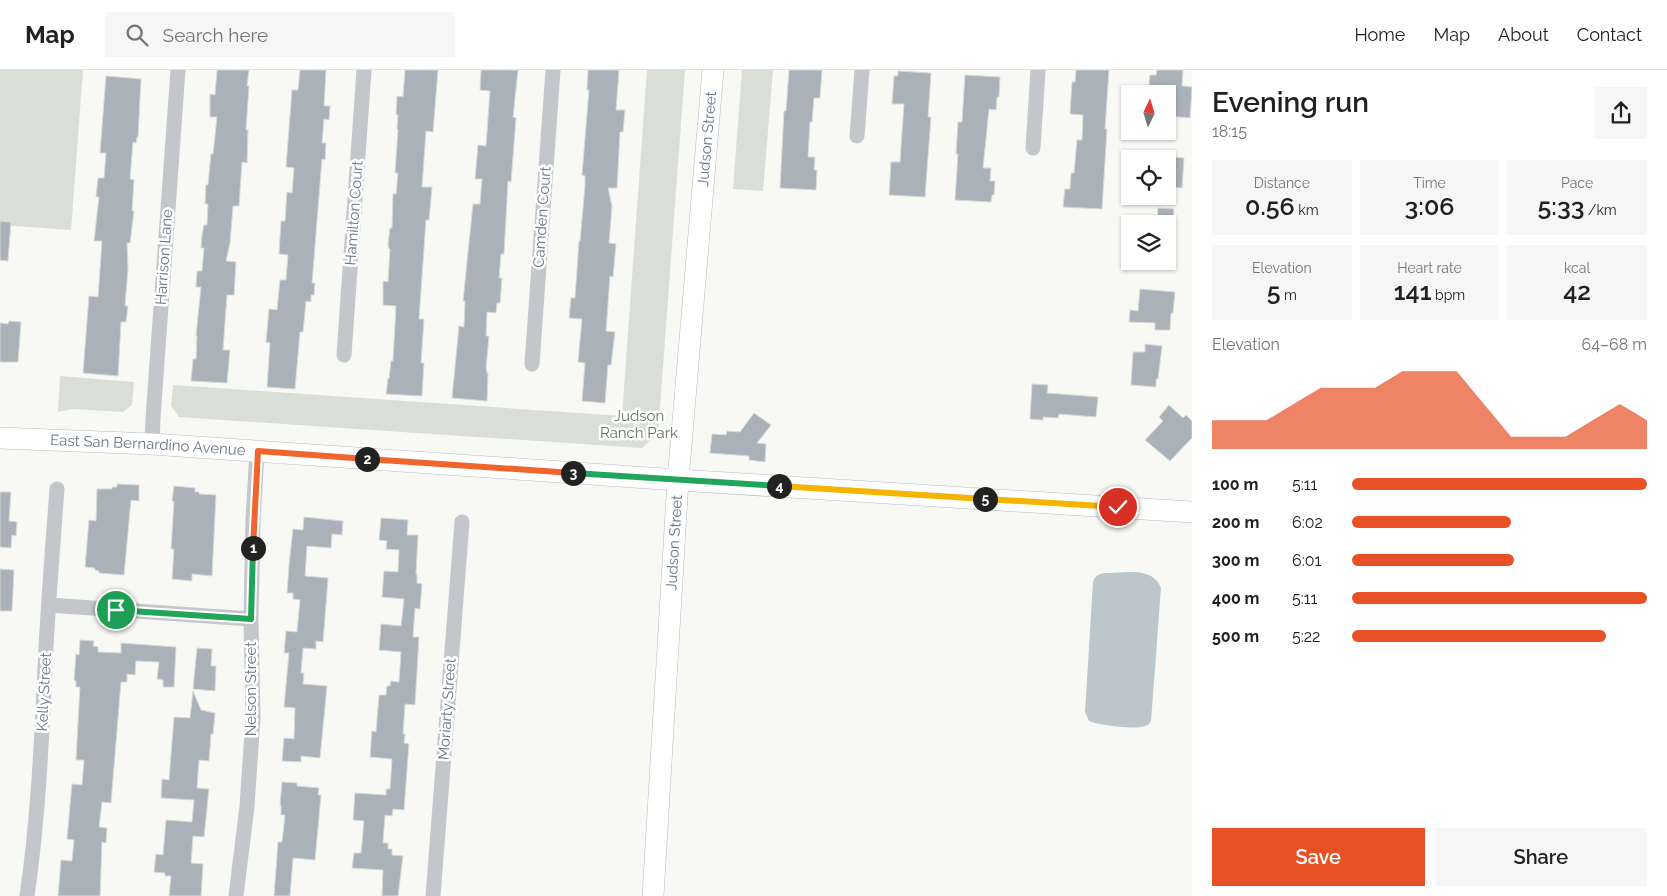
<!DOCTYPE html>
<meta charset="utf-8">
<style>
body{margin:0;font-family:Raleway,sans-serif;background:#f6f6f6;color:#202124;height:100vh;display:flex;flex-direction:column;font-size:19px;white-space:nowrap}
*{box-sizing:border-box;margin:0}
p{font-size:16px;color:#757577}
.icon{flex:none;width:28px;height:28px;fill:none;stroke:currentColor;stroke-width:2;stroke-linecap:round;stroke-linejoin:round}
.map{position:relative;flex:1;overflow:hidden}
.sheet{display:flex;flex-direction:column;background:#fff;width:475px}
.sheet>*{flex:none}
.needle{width:32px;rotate:4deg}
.tools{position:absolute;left:1121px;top:15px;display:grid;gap:10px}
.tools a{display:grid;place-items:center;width:55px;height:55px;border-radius:0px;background:#fff;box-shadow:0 1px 4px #0004;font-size:25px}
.pin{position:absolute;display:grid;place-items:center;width:42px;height:42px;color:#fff;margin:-21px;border:2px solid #fff;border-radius:50%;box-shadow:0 1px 5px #0007}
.km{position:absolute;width:25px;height:25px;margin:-12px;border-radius:50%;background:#222;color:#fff;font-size:14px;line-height:25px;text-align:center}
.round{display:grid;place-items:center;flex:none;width:52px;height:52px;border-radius:0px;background:#f6f6f6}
.headline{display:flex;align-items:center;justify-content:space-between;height:85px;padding:0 20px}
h1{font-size:28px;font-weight:600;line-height:38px}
.stats{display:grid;grid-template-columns:repeat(3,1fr);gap:8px;height:85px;padding:5px 20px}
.stats div{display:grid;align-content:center;border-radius:0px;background:#f6f6f6;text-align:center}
.stats b{font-size:25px;font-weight:600}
.stats small{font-size:14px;font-weight:400}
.stats p{font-size:14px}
.chart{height:140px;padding:10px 20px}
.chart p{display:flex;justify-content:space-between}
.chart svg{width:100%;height:90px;margin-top:5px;fill:#e85025;opacity:.7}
.button{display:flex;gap:10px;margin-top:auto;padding:10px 20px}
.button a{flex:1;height:58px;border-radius:0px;background:#e85025;color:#fff;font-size:20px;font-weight:600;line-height:58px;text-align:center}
.button a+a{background:#f6f6f6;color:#202124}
ul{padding:0 20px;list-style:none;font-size:16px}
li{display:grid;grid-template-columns:80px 60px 1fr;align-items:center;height:38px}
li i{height:12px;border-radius:6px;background:#e85025}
header{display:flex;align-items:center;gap:30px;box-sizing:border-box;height:70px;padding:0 25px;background:#fff;border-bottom:1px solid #e0e0e0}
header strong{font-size:24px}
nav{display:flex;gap:28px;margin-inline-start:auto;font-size:18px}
.search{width:350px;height:45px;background:#f6f6f6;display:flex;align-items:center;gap:12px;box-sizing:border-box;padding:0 18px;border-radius:0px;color:#757577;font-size:19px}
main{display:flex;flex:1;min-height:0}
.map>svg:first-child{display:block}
</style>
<header>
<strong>Map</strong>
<div class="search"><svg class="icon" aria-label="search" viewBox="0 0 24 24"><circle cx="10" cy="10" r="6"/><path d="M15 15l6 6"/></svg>Search here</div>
<nav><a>Home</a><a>Map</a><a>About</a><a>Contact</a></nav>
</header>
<main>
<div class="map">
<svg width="1192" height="826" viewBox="0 0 1192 826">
<rect width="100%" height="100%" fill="#f8f8f5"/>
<path fill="#d9dfd6" d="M0 0H83L71 160 0 155Z
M647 0H685L658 364 642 378 179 347 171 336 173 315 622 346Z
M742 0H773L763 121 733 119Z
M60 306 134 312 132 335 123 342 72 339 58 342Z"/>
<path fill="#bbc7cb" d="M1105 503C1124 503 1153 496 1161 518L1151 651C1149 654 1149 655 1145 656 1135 660 1098 655 1089 651L1085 642 1093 512C1095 506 1098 504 1105 503Z"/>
<path fill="#a9b2b8" stroke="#d9d9d7" d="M217 0H249L247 16H249L246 60H248L247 93 242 92 239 136H233L230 173 226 191 236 192 234 225H227L223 280H230L227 313 191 311 193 289H196L197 266H196L201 217H196L197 201H202L204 178H201L202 165 204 155H207L208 134H205L206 115H208L211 84H213L217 47H210V24L215 25Z
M300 0H326L324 36H330L329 50 324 49 322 73H326L325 90 322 89 312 213H315L314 225H311V232L306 231 303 262H300L295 319 267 317 270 273 266 272 269 239 277 240 280 210H286L288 185 279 184 281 151H285L287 122 292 123 294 98 286 97 292 20H298Z
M405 0H438L433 62 426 61 422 117H432L429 150H426L419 249H424L421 293H424L422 326 386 324 388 308 389 309 391 291H393L396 236 383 235V211L388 212 390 179H389L388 174 390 158H392L393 124H396L398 103H395L398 60 397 59 398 45 396 44 397 26 403 27Z
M481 0H518L513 47 516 48 511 112 508 111 504 184H501L499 208H502L500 233H497L496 243 487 242 486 266H489L486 298 487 303H488L487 331 452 328 459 256 464 257 465 231H463L473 134H480L482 109H475L478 75 486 76 490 21 480 20Z
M588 0H619L616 40H625L623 62H620L617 118H608L612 136 609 173 616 174 613 207 610 206 606 261 615 262 611 295H608L605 333 582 331 585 293 578 292 582 249 569 248 571 228H575L579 171H580L585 116V106L582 105 589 20H587Z
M789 0H822L820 28H814L812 52H810L808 87H815L814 100H817L816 120 780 118 784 41H786Z
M1076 0H1109L1105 59H1107L1102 139 1063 137 1065 119H1070L1071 103H1074L1077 70H1082L1083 45 1070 44 1072 12H1075Z
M1157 0H1183L1182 16 1192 17 1190 48 1168 46V24H1148L1150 5H1156Z
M898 1 931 3 928 47H931L925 127 889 125 891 92H900L904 34H892L894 6H898Z
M965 5 1000 7 999 27H997L996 40 989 39 983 98H991L990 111H995L994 125H992L991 132 955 130 958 84H956L958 52H962Z
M106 6 141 9 138 67H137L136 73 133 72 130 109 134 110 132 141H134L130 173H127L128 198 125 236H128L126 252H121L118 306 83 303 89 226 98 227 102 171H94L99 127H96L98 108H104L106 83H100Z
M1168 87 1184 88 1182 118 1168 117Z
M1158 138 1174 139 1173 154H1157Z
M0 151 11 152 8 191 0 190Z
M1140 219 1175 222 1173 243H1171L1170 260H1155V253L1129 252 1130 240 1138 241Z
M9 251 21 252 18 292H0V253L8 254Z
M1145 274 1162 276 1158 309H1156V317L1131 315 1133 282H1145Z
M1032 314 1048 315 1047 323 1098 327 1096 347 1059 344 1058 348 1043 347V350L1030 349Z
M1169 335 1183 348 1186 345 1192 351V368L1170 391 1145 370 1163 351 1159 347Z
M754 343 771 355 757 373 766 374 765 392 749 390V386L710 383 712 364 726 365 727 361 740 362Z
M117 414 139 415V431L131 430 124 505 99 503V501L95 500V498L85 497 89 450 96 451 97 419H112V417H117Z
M174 416 195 418V422H199V424L216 425 212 506 192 504V511L172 509 174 479H171L174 431H172Z
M0 422H11L9 451 17 452 16 466 12 465 11 478 0 477Z
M304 447 343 451 342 465 332 464 331 478 307 476 305 506 328 508 323 572 316 571V579L303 578 301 603H304L303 614 327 616 320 688 301 686V692L282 691 284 668 294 669 295 638 284 637 289 583H284L286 561 297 562 300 530 293 529V523H287L289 495 293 459 303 460Z
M381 448 408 450 407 465H418L416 504H417V513L422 514 420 539 415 538 413 567H419L415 635 405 634 403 664H405L404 673 409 674 404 740 393 739 392 746 385 745 383 773H388V779H392V785L403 786 398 826H382L383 800 352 798 354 783H361L364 751 353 750 355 723 386 725V719H390L392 689 370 687 372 661 376 662 379 625H386L387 616H390L391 611 399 612 401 582 379 580 381 554 401 556 404 529 382 527 384 501 398 502 399 480 386 479 387 471 379 470Z
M0 499 14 500 12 541H0Z
M80 570 94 571 93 576 98 577V582L121 583V573L176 577 174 617H163V610L157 609 159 592 136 591 135 605 127 604V612H121L111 733 102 732 99 757 107 758 106 773 102 772 100 826H58L61 790 72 791 74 770 67 769 72 714 82 715 84 690H76L80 617H76V611L74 610 76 584 79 585Z
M197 578 212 579 211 596H216L215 621 193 619Z
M193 621 201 640 215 643 213 664H211L209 691 199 690 197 718 209 719 204 767 193 766 191 793 203 794 201 826H169L171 806H165V803L154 802 156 784 163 785 166 750 192 752 194 730 161 728 162 709 169 710 174 647 190 648Z
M282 712 297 713V716L319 718 318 725H321L315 790 293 788 290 826H274L278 772H282L285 745H281V735H280Z"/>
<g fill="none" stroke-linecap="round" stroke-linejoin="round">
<g stroke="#b5bbbf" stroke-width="22">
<g id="secondary">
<path id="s1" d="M0 368 152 374 678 410 1192 442"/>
<path id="s2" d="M653 826 678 410 713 0"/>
</g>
</g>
<path stroke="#c3c7cb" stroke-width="15" d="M857 66 862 0
M1033 78 1038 0
M344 285 364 0
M532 294 553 0
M152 374 153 348 178 0
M49 535 251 549
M27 826C39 744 42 660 46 577 49 524 53 471 57 419
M236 826 247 736 253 648 251 549 253 450 257 381
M433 826 462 452"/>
<use href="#secondary" stroke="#fff" stroke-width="21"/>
</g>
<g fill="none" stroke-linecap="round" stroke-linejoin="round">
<g stroke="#fff" stroke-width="10">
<path id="split-1" d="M116 540 251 549 253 478"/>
</g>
<g stroke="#fff" stroke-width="10">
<path id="split-2" d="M253 478 258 381 367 389"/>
</g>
<g stroke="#fff" stroke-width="10">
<path id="split-3" d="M367 389 573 403"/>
</g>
<g stroke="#fff" stroke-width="10">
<path id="split-4" d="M573 403 779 416"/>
</g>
<g stroke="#fff" stroke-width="10">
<path id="split-5" d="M779 416 985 429"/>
</g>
<g stroke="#fff" stroke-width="10">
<path id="split-6" d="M985 429 1118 437"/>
</g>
<use href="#split-1" stroke="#22a559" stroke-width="6"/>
<use href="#split-2" stroke="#f0652b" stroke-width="6"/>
<use href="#split-3" stroke="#f0652b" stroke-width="6"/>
<use href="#split-4" stroke="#22a559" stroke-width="6"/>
<use href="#split-5" stroke="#f5b400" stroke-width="6"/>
<use href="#split-6" stroke="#f5b400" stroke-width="6"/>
</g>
<g text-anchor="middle" stroke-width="5" stroke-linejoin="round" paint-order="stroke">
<g font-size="15" fill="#667887" stroke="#fff">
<text dy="5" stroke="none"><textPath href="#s2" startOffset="759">Judson Street</textPath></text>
<text transform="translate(354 143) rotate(-86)" y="5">Hamilton Court</text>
<text transform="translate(542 147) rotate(-86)" y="5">Camden Court</text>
<text transform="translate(164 187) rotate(-86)" y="5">Harrison Lane</text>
<text dy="5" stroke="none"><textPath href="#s1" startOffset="148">East San Bernardino Avenue</textPath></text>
<text dy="5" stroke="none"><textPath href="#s2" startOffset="354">Judson Street</textPath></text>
<text transform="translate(251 619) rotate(-90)" y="5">Nelson Street</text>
<text transform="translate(44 622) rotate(-87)" y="5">Kelly Street</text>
<text transform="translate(447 639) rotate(-86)" y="5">Moriarty Street</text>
</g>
<g font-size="15" fill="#667861" stroke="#fff">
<text x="639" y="351">Judson<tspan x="639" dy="17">Ranch Park</tspan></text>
</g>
</g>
</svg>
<div class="tools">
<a><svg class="needle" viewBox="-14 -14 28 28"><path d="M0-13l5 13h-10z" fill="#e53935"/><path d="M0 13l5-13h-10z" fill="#757577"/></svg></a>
<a><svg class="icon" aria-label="locate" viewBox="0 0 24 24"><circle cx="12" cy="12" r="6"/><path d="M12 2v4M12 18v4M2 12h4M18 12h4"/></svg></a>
<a><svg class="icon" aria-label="layers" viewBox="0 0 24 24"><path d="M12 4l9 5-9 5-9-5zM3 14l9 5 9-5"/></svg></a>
</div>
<div class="pin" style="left:116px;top:540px;background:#1e9e55"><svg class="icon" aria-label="arrive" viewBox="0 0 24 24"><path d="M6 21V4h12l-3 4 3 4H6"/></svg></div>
<div class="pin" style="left:1118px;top:437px;background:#d93025"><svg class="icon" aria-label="check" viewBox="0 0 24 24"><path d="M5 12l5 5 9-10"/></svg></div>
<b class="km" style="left:253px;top:478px">1</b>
<b class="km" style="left:367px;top:389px">2</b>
<b class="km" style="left:573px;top:403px">3</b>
<b class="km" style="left:779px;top:416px">4</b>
<b class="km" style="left:985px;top:429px">5</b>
</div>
<section class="sheet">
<div class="headline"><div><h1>Evening run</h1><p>18:15</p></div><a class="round"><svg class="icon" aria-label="share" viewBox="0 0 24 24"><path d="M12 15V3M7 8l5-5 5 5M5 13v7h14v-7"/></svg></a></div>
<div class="stats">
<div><p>Distance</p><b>0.56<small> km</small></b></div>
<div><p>Time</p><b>3:06</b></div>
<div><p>Pace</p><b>5:33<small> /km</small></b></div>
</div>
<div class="stats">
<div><p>Elevation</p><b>5<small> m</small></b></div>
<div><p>Heart rate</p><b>141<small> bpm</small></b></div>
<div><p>kcal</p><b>42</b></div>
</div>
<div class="chart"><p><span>Elevation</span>64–68 m</p>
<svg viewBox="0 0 160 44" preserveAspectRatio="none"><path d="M0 44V30L10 30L20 30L30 22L40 14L50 14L60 14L70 6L80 6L90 6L100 22L110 38L120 38L130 38L140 30L150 22L160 30V44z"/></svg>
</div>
<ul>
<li><b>100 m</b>5:11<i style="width:100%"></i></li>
<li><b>200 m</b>6:02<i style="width:54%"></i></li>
<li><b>300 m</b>6:01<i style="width:55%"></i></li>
<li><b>400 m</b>5:11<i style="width:100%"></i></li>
<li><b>500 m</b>5:22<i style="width:86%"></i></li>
</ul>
<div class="button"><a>Save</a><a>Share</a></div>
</section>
</main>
